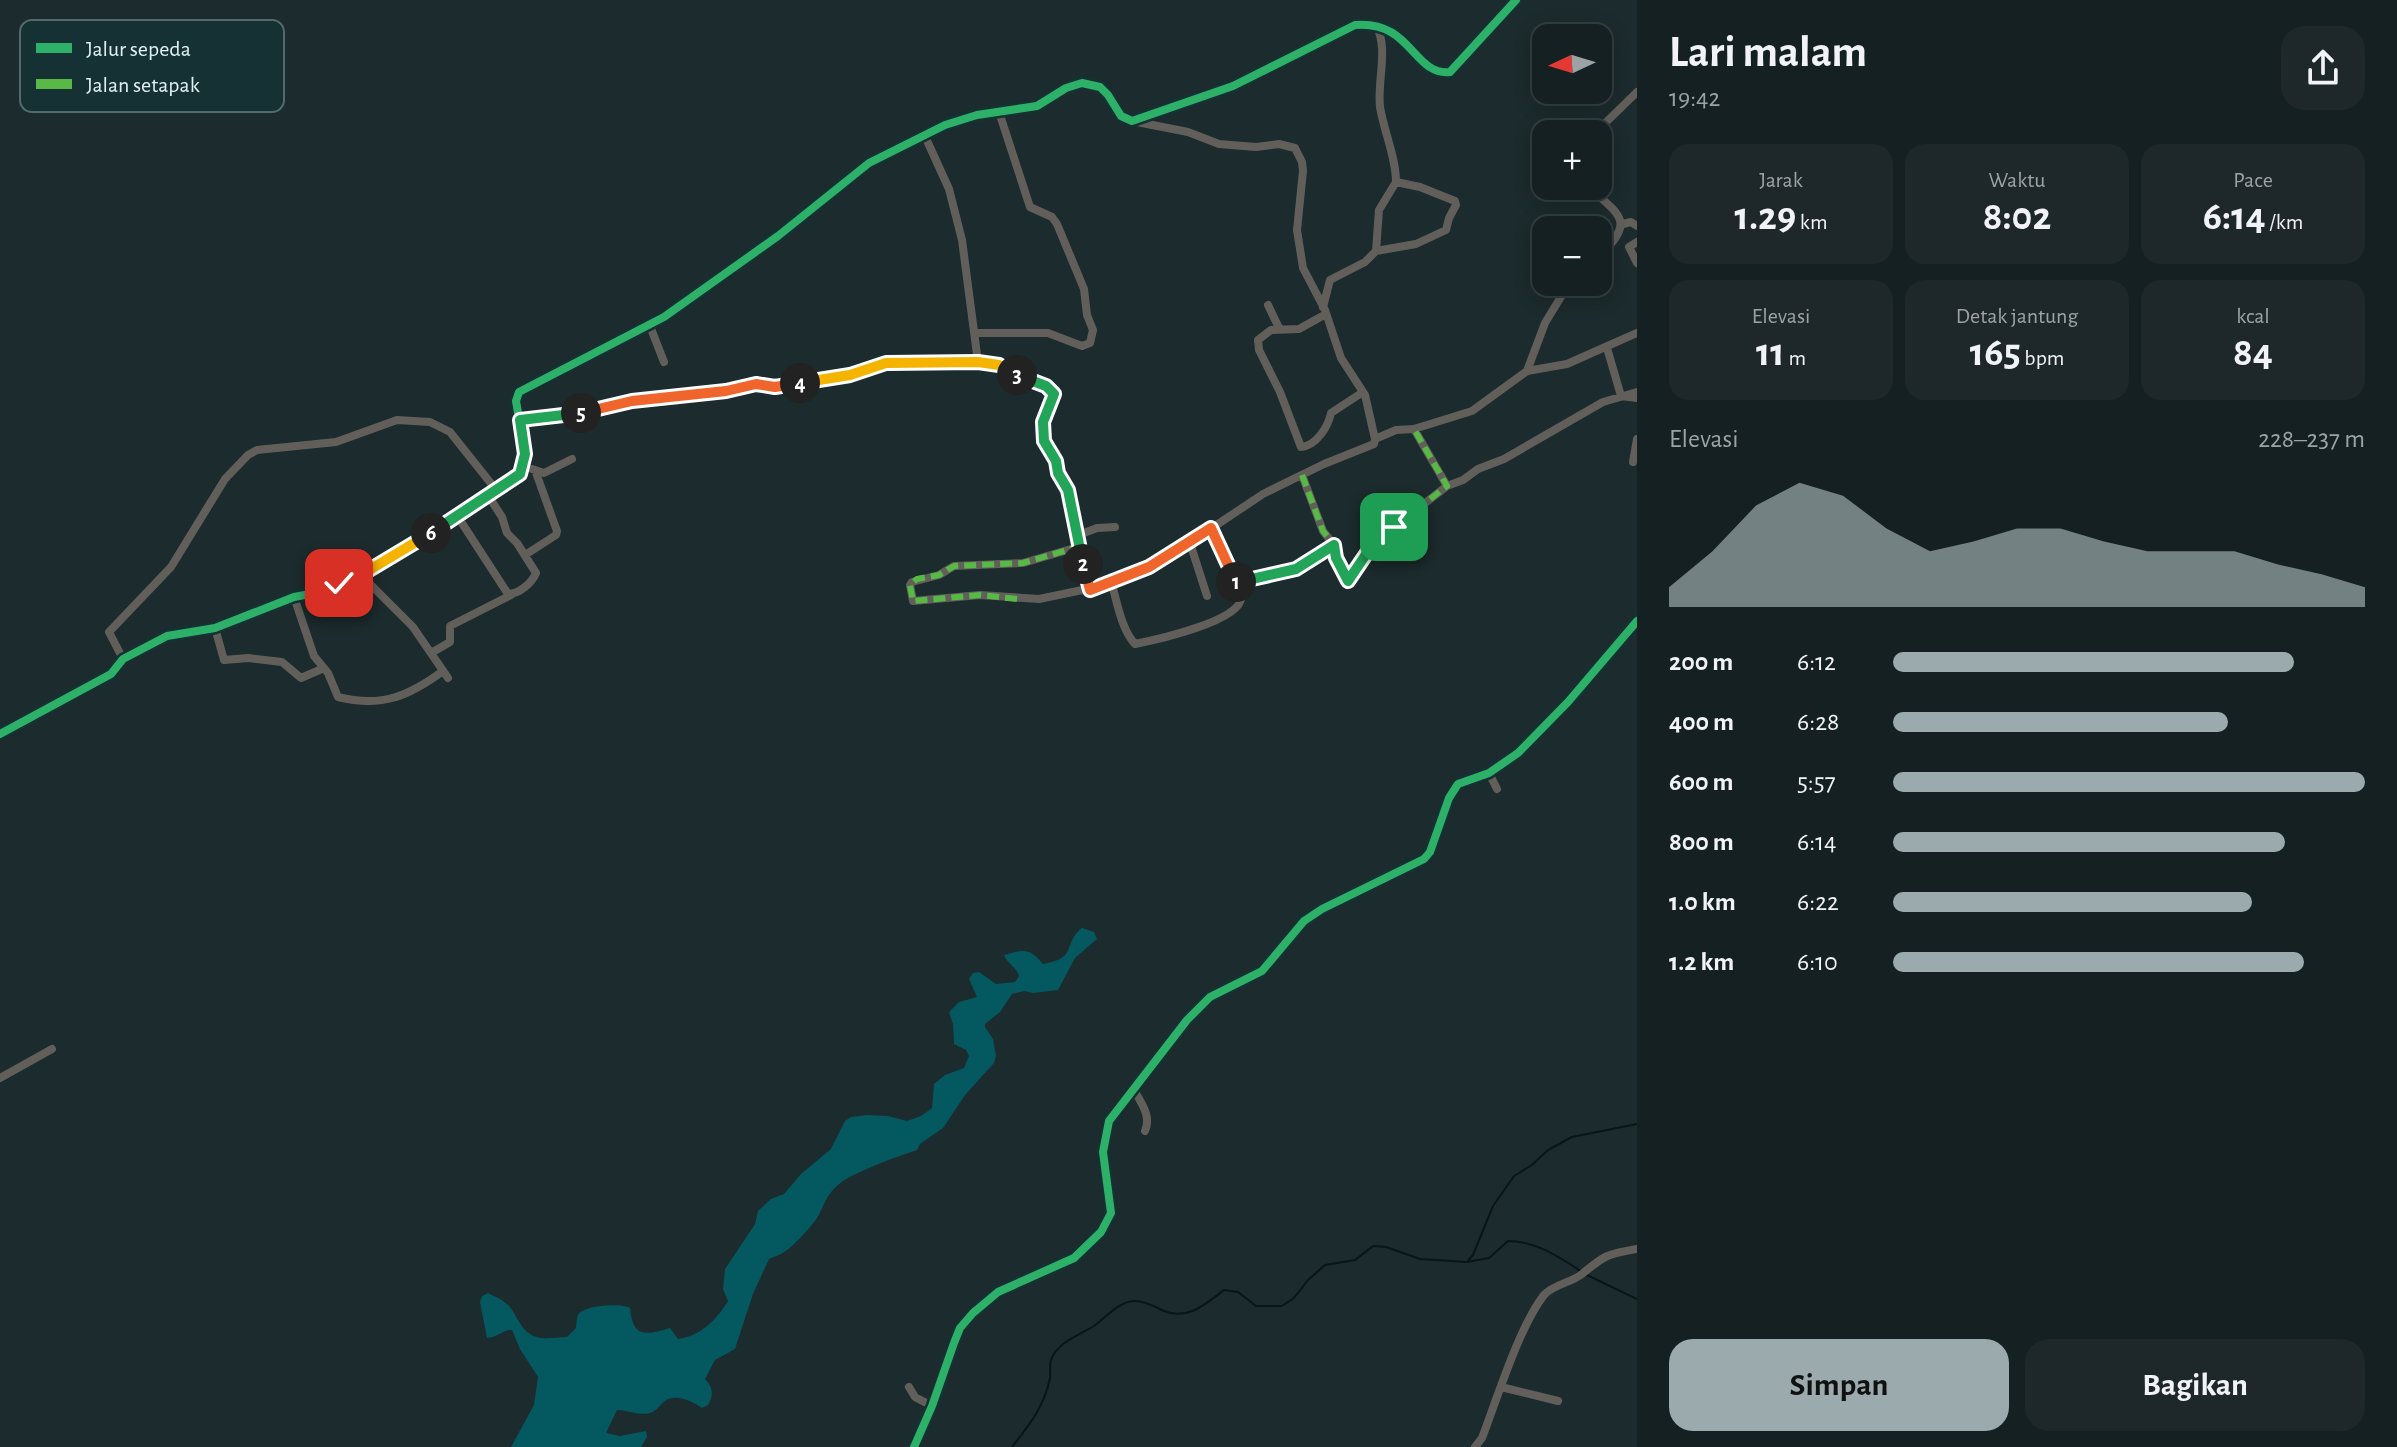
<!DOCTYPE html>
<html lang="id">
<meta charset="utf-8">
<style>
body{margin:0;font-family:"Alegreya Sans",sans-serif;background:#1e282a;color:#f1f3f6;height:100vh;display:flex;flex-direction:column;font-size:30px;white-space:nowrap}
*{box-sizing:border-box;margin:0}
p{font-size:26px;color:#9da3a5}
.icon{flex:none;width:44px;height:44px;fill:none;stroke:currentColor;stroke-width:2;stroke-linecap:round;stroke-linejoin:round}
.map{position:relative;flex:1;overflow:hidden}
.details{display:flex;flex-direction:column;background:#152022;width:760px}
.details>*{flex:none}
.needle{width:52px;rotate:266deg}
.buttons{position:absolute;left:1532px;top:24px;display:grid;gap:16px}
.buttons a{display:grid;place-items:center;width:80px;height:80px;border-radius:16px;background:#152022;box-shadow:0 4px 20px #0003,0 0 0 2px #343e40;font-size:40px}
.pin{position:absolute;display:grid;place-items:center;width:68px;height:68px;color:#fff;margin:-34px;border-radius:16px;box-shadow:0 4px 12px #0006}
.km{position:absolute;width:40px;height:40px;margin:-20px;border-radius:50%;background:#222;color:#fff;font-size:22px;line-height:40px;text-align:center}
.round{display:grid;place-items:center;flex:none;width:84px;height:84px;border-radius:24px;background:#1e282a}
.head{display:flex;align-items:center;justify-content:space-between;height:136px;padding:0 32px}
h1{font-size:44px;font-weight:600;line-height:60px}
.metrics{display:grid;grid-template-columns:repeat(3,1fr);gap:12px;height:136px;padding:8px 32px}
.metrics div{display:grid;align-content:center;border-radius:20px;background:#1e282a;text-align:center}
.metrics b{font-size:40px;font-weight:600}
.metrics small{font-size:22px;font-weight:400}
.metrics p{font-size:22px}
.chart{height:224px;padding:16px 32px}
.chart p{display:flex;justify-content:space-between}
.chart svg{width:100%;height:144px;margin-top:8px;fill:#9babad;opacity:.7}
.button{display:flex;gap:16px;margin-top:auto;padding:16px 32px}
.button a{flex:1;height:92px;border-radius:24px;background:#9babad;color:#111;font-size:32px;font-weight:600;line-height:92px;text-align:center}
.button a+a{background:#1e282a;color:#f1f3f6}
ul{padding:0 32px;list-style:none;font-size:26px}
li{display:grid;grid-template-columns:128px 96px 1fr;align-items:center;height:60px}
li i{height:20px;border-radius:10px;background:#9babad}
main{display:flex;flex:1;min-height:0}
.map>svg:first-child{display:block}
</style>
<main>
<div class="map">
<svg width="1637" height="1447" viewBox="0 0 1637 1447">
<rect width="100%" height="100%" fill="#1c2b2d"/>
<path fill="#045860" d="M1082 928 1094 932 1097 939 1075 958 1058 990 1033 993 1025 991 1012 994 1000 1012 985 1024V1027L993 1039 996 1056 994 1063 965 1095 943 1128 920 1144 917 1150C899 1156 851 1173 838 1185 823 1198 825 1207 815 1221 808 1230 790 1250 781 1254 777 1256 773 1257 769 1259L753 1294 735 1349 715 1360 705 1379C713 1387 714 1395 708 1405L702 1408C693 1401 675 1393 665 1401 659 1405 657 1411 650 1413 638 1416 628 1410 617 1410L606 1433 620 1436 646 1431 647 1437 641 1447H511L534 1405 538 1377 520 1349 512 1330C502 1330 497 1338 487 1338L480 1302 482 1296 488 1293C496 1297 504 1300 510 1307 519 1319 522 1335 541 1338 548 1339 559 1337 567 1337L576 1328C576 1326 577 1317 578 1315 584 1305 621 1303 630 1308 633 1337 644 1336 670 1328L678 1339C701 1336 717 1319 728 1301L723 1289 725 1269 755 1224 758 1211 771 1199 784 1194 801 1174 831 1149 845 1121 851 1117 867 1115 888 1116 907 1121 921 1116 932 1108 934 1084 945 1075 964 1068 969 1056 966 1050 954 1044 953 1024 949 1012 959 1002 977 997 969 979 973 973 979 972 996 984 1015 982 1019 976C1016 966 1007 964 1004 955 1024 949 1030 948 1043 964 1079 958 1062 943 1082 928Z"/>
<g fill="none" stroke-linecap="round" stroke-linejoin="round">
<path stroke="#091617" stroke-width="2" d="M1467 1262 1489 1258 1508 1241C1535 1241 1560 1257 1582 1272
M1587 1275 1637 1299
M1012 1447C1030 1424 1044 1407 1050 1378 1051 1372 1049 1365 1051 1360 1057 1342 1080 1335 1094 1326 1106 1317 1119 1301 1135 1301 1145 1301 1156 1307 1164 1311 1188 1321 1207 1303 1224 1290L1238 1292 1256 1306H1282L1294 1298 1308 1280 1325 1265 1355 1260 1373 1246 1386 1247 1420 1259 1467 1262 1473 1255 1493 1206 1514 1176 1532 1165 1548 1150 1572 1137 1637 1124"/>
<path stroke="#625f5b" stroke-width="8" d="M1137 122 1188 132 1219 144 1256 147 1279 144 1295 148 1302 162 1303 171 1297 230 1303 268 1325 310 1341 358 1365 395 1375 439 1396 430 1414 429 1472 411 1527 371 1567 364 1637 333
M924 134 949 189 962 240 978 362
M1594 134 1637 92
M1587 186C1620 215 1637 221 1598 257
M1623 224 1631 222 1637 226
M1637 242 1629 247 1637 263
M1376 251 1416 244 1446 230 1449 218 1456 205 1455 201 1420 187 1396 182
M1268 305 1279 328
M1323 307 1330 280 1365 262 1376 251 1379 210 1396 182C1396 157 1384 132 1380 107 1377 80 1389 49 1376 25
M1326 314 1299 329 1271 330 1258 340 1259 350 1280 392 1301 447C1316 446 1328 427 1331 413L1363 392
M650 326 664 362
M975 333H1048L1082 346 1090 343 1093 330 1087 315 1084 289 1057 224 1052 217 1030 207 999 112
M1607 348 1621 396 1637 398
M1527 371 1545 323 1570 282
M520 420 584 413 632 401 726 391 756 384 775 387 850 375 883 363H992L1046 386 1054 394 1043 422 1044 441 1056 461 1058 473 1070 499 1078 547 1090 590
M1633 462 1637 439
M532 469 544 473 572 459
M1302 475 1323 531 1334 545 1336 558 1348 581 1375 542 1447 486 1414 429
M1447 486 1463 480 1478 469 1504 459 1603 402 1637 392
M458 517 508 594C519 594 532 583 536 573L517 543 507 533 502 517 489 497
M1076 536 1097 528 1115 527
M1190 543 1207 596
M1078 547 1023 563 954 566 939 575 912 582 910 585 913 601 980 595 1039 599 1097 587 1167 558 1263 494 1324 464 1374 444 1375 439
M525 555 556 535 557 531 535 470
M361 575 413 627 448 678
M1111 581C1117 601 1121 629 1135 644 1155 640 1241 621 1241 598 1240 580 1219 545 1211 528
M1238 587 1252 579 1296 569 1334 545
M294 597 314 656 328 673 338 697C382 708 409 696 443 671
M215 628 224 660 248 658 282 662 301 678 324 668
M431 653 450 642V626L511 595
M123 659 109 632 171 567 225 479 248 455 257 450 336 442 397 420 430 422 450 432 497 491
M0 734 111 674 123 659 167 636 215 628 294 597 326 591 361 575 458 517 516 478 522 470 525 454 516 401 519 392 664 317 778 236 869 163 945 125 977 115 1037 106 1066 88 1082 83 1100 87 1108 95 1121 116 1132 121 1233 86 1355 25C1412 20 1413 76 1450 72L1516 0
M1489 773 1497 789
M0 1078 52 1049
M1133 1088C1140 1102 1152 1115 1145 1131
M909 1387 915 1397 932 1406
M1501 1387 1558 1401
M914 1447 932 1406 954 1343 960 1328 973 1313 998 1292 1074 1258 1101 1232 1111 1213 1103 1152 1109 1121 1187 1020 1210 997 1262 971 1304 921 1322 909 1424 859 1430 852 1449 798 1458 784 1489 773 1518 753 1568 702 1637 621
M1475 1447 1482 1438C1497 1399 1519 1327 1544 1295 1554 1284 1571 1283 1582 1274 1605 1255 1607 1254 1637 1249"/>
<path stroke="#58b947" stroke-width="6" stroke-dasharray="12 6" stroke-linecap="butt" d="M1302 475 1323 531 1334 545 1336 558 1348 581 1375 542 1447 486 1414 429
M1238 587 1252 579 1296 569 1334 545
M1017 599 980 595 913 601 910 585 917 579 939 575 954 566 1023 563 1078 547"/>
<g stroke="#153134" stroke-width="13">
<path id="cycleway" d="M0 734 111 674 123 659 167 636 215 628 294 597 326 591 361 575 458 517 516 478 522 470 525 454 516 401 519 392 664 317 778 236 869 163 945 125 977 115 1037 106 1066 88 1082 83 1100 87 1108 95 1121 116 1132 121 1233 86 1355 25C1412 20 1413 76 1450 72L1516 0
M914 1447 932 1406 954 1343 960 1328 973 1313 998 1292 1074 1258 1101 1232 1111 1213 1103 1152 1109 1121 1187 1020 1210 997 1262 971 1304 921 1322 909 1424 859 1430 852 1449 798 1458 784 1489 773 1518 753 1568 702 1637 621"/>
</g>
<use href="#cycleway" stroke="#2db169" stroke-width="8"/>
</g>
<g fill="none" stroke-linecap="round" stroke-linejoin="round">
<g stroke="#fff" stroke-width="16">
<path id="split-1" d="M1236 582 1238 587 1252 579 1296 569 1334 545 1336 558 1348 581 1371 547 1394 527"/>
</g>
<g stroke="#fff" stroke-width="16">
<path id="split-2" d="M1083 564 1090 590 1149 567 1211 528 1236 582"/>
</g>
<g stroke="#fff" stroke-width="16">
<path id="split-3" d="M1017 375 1046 386 1054 394 1043 422 1044 441 1056 461 1058 473 1068 490 1083 564"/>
</g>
<g stroke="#fff" stroke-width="16">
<path id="split-4" d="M800 383 850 375 886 363 978 362 999 365 1017 375"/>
</g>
<g stroke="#fff" stroke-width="16">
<path id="split-5" d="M581 413 632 401 726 391 756 384 775 387 800 383"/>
</g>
<g stroke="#fff" stroke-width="16">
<path id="split-6" d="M431 533 520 474 525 454 520 420 581 413"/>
</g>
<g stroke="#fff" stroke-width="16">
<path id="split-7" d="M339 583 361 575 431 533"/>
</g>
<use href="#split-1" stroke="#22a559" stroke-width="10"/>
<use href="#split-2" stroke="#f0652b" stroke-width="10"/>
<use href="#split-3" stroke="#22a559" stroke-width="10"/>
<use href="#split-4" stroke="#f5b400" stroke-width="10"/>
<use href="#split-5" stroke="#f0652b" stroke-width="10"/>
<use href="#split-6" stroke="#22a559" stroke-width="10"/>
<use href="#split-7" stroke="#f5b400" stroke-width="10"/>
</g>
<rect x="20" y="20" width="264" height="92" rx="12" fill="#153134" stroke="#526a6d" stroke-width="2"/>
<rect x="36" y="43" width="36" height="10" fill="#2db169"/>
<rect x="36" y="79" width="36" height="10" fill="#58b947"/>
<g font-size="22" fill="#e0f0f2">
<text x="86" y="56">Jalur sepeda</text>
<text x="86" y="92">Jalan setapak</text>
</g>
</svg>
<div class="buttons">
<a><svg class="needle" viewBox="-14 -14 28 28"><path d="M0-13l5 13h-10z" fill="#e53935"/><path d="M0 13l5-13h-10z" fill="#9da3a5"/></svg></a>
<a>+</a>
<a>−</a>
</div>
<div class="pin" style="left:1394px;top:527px;background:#1e9e55"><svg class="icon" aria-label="arrive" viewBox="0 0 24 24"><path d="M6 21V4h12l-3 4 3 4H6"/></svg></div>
<div class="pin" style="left:339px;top:583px;background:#d93025"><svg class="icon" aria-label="check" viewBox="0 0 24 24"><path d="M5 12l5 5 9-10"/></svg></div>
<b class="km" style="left:1236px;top:582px">1</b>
<b class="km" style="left:1083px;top:564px">2</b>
<b class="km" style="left:1017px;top:375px">3</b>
<b class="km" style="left:800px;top:383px">4</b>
<b class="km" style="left:581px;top:413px">5</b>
<b class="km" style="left:431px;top:533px">6</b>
</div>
<section class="details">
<div class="head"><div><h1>Lari malam</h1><p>19:42</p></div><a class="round"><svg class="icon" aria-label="share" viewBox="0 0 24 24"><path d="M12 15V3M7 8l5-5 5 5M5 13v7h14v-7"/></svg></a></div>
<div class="metrics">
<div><p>Jarak</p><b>1.29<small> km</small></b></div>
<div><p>Waktu</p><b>8:02</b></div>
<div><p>Pace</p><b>6:14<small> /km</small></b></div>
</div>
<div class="metrics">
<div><p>Elevasi</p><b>11<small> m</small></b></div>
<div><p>Detak jantung</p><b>165<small> bpm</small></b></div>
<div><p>kcal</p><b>84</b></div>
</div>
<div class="chart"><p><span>Elevasi</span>228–237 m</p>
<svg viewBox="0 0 160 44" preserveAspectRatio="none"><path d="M0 44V38L10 27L20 13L30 6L40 10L50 20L60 27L70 24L80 20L90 20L100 24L110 27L120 27L130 27L140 31L150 34L160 38V44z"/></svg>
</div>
<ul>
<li><b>200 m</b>6:12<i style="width:85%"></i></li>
<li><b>400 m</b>6:28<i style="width:71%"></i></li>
<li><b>600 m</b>5:57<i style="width:100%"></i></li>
<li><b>800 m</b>6:14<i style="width:83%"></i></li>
<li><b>1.0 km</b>6:22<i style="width:76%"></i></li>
<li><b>1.2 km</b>6:10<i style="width:87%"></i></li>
</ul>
<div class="button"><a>Simpan</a><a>Bagikan</a></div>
</section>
</main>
